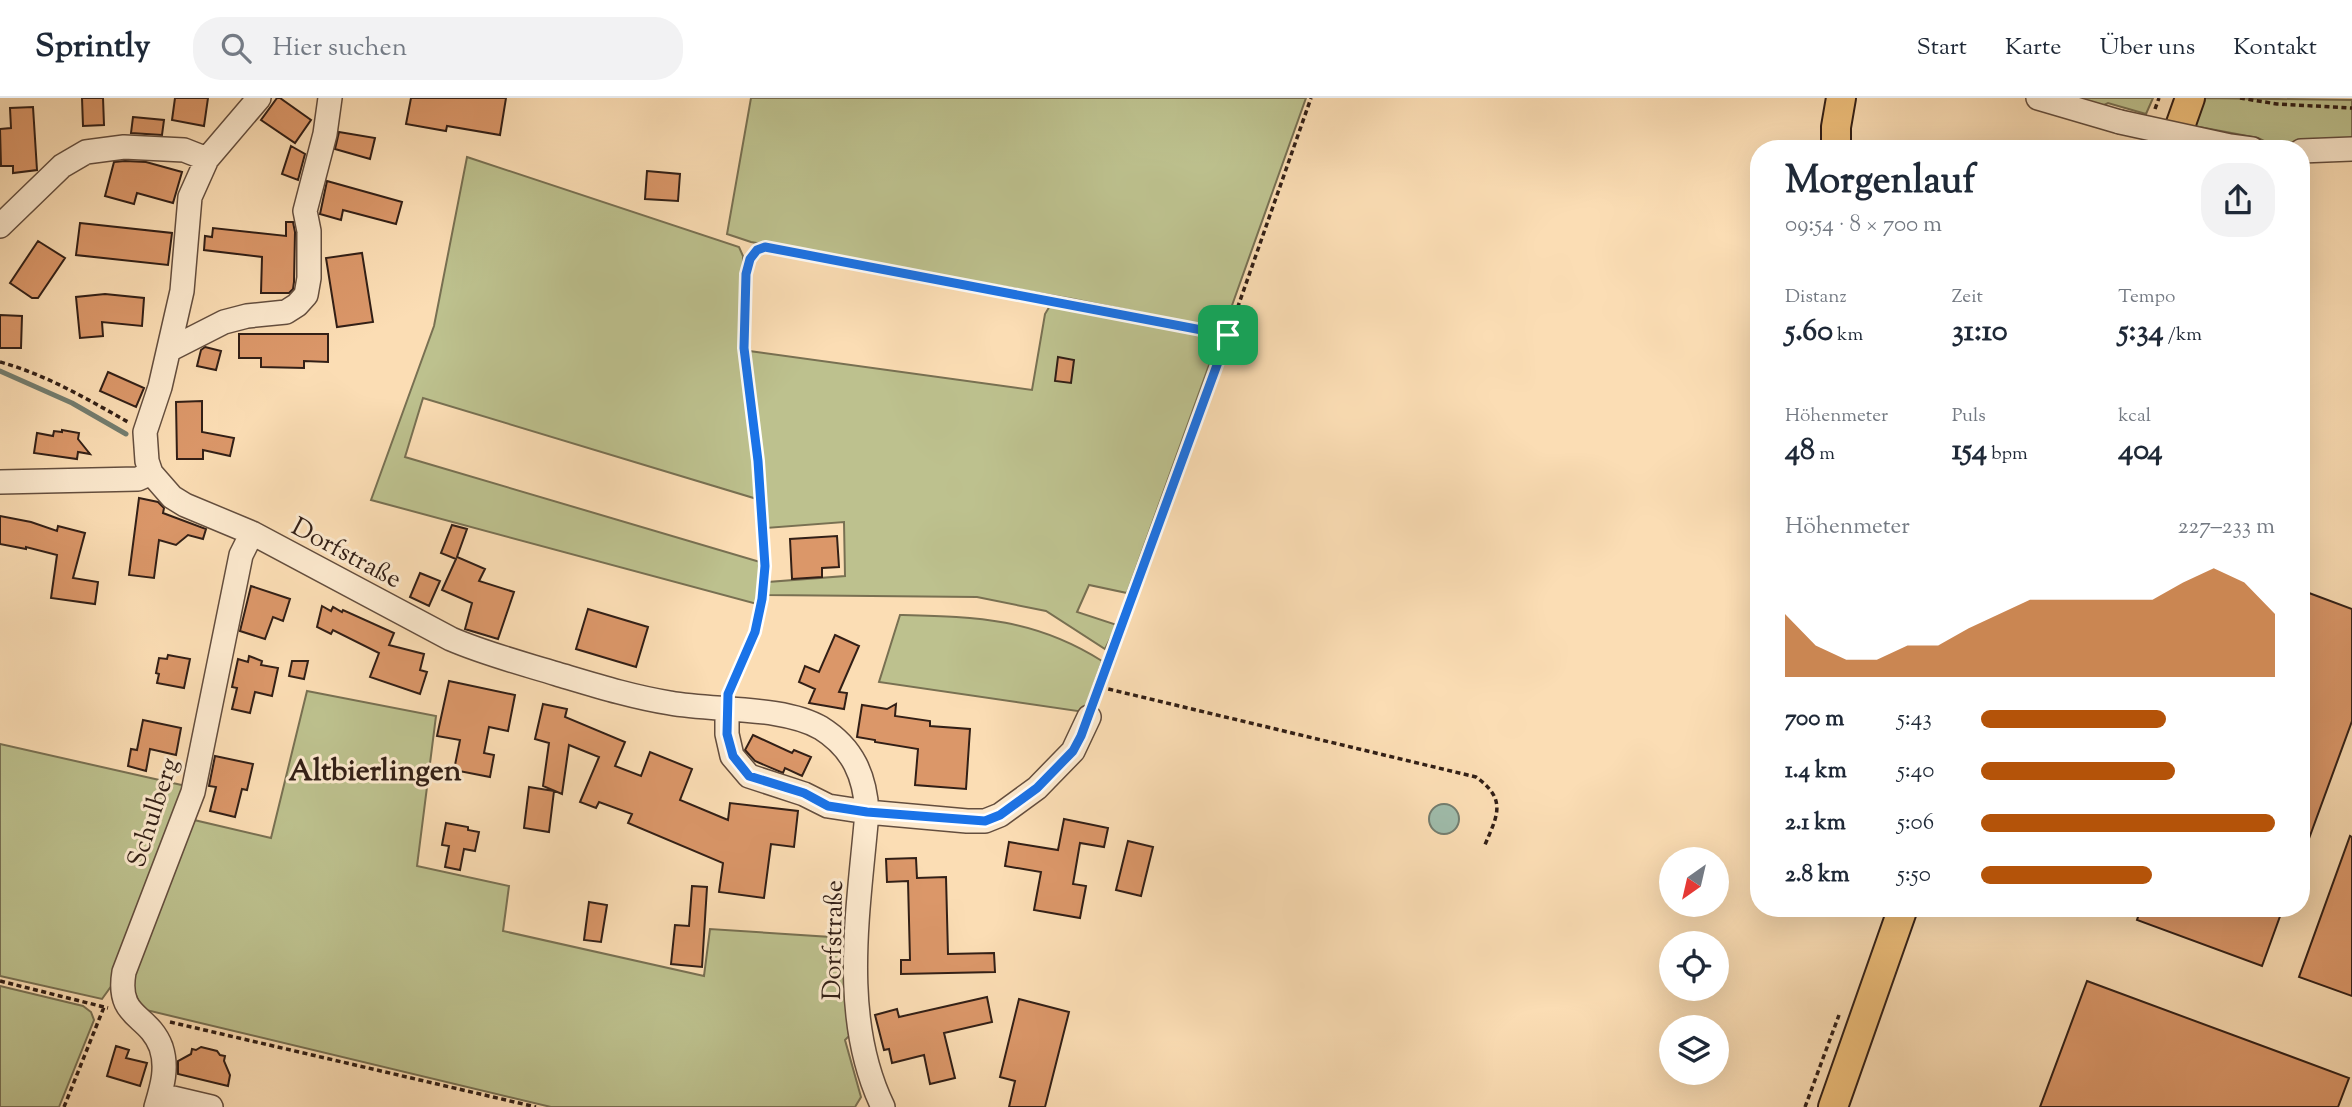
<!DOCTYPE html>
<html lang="de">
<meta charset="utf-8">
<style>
body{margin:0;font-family:"Sorts Mill Goudy",serif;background:#f2f2f3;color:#1f2937;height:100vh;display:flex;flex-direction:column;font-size:26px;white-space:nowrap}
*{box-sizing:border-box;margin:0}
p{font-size:23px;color:#747a83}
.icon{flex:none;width:38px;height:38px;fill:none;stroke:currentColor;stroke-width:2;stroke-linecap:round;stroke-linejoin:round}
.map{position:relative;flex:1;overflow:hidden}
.drawer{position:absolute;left:1750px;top:42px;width:560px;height:777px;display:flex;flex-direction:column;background:#fff;border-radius:28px;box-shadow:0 7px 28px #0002}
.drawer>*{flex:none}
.needle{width:46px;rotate:214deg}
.buttons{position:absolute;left:1659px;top:749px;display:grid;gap:14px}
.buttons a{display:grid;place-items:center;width:70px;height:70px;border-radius:50%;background:#fff;box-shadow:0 7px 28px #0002;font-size:35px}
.pin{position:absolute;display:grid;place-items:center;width:60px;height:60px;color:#fff;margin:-30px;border-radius:14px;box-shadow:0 4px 10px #0006}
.round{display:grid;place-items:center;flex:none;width:74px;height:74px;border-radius:28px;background:#f2f2f3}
.head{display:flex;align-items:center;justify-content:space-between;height:119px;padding:0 35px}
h1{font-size:38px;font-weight:700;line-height:52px}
.figures{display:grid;grid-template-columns:repeat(3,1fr);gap:10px;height:119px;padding:7px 35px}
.figures div{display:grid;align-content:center}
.figures b{font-size:30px;font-weight:700}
.figures small{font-size:19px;font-weight:400}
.figures p{font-size:19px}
.chart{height:196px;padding:14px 35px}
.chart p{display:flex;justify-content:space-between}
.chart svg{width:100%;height:126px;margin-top:7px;fill:#b45309;opacity:.7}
ul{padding:0 35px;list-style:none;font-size:23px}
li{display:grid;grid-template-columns:112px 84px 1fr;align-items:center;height:52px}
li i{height:18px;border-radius:9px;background:#b45309}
header{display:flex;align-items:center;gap:42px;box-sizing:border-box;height:98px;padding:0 35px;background:#fff;border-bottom:2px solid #e0e1e3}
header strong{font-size:33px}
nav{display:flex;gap:38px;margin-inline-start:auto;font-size:24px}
.search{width:490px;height:63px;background:#f2f2f3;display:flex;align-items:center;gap:18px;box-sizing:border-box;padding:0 24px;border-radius:28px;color:#747a83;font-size:26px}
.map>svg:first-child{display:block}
</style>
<header>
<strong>Sprintly</strong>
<div class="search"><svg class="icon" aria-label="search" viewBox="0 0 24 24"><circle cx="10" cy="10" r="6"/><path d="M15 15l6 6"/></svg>Hier suchen</div>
<nav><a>Start</a><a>Karte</a><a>Über uns</a><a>Kontakt</a></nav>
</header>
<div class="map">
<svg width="2352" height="1009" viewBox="0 0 2352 1009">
<rect width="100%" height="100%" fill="#fbddb4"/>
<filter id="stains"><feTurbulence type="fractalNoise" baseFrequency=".00286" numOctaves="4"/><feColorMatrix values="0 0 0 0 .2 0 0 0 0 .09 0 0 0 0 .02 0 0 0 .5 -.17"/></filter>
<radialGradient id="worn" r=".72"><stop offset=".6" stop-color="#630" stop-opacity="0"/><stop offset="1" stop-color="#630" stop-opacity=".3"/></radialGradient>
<path fill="#bdc18e" stroke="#787052" stroke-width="2" d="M751 0H1306L1230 213 1215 226 1201 227 1073 201 751 144 727 136Z
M2073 0H2153L2146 16 2108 5 2100 9Z
M2204 0 2352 2V43L2313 46 2264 43 2258 40 2194 28Z
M467 59 739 149 743 158 742 250 757 401 423 300 405 359 760 464 757 506 371 402 434 228Z
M1051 206 1213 239 1217 245 1127 495 1089 487 1077 514 1117 527 1105 551 1046 513 977 499 766 497 768 484 845 478 844 424 766 430 749 253 1032 292 1045 216Z
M900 517C977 519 1034 520 1102 563L1084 614 879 584Z
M307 593 436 618 417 768 509 788 503 833 704 878 710 831 846 840 844 888 849 938 845 942 861 999 855 1009H551L142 911 132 888 134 874 194 722 271 740Z
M0 646 186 688 112 887 102 901 0 878Z
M0 888 83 908 91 914 94 922 59 1009H0Z"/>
<path fill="#9fbcab" stroke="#737d6f" stroke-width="2" d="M1429 721a15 15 0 1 1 30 0a15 15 0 1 1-30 0Z"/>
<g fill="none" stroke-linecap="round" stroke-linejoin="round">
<path stroke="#737d6f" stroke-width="5" d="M0 273 72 305 126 336"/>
</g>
<path fill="#db9769" stroke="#321f16" stroke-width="2" d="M82 0H103L104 27 83 28Z
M175 0H208L204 28 172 22Z
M277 0H280L311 22 295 45 261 22Z
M411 0H506L500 37 447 28 446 33 406 26Z
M33 9 37 72 13 75V68H1L0 31 11 30 10 10Z
M133 19 164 22 162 37 131 35Z
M339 34 375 40 370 61 335 51Z
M291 48 305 56 298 82 282 76Z
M125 63 146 64 182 74 173 105 137 95 134 106 105 98 114 64Z
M647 73 680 76 678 103 645 101Z
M327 83 402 104 396 126 343 112 341 122 320 116Z
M286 124H293L295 134 294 184 293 191 289 195H261L262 159 204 152 205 138 212 139 213 130 286 138Z
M80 125 172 135 168 167 76 157Z
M38 143 65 160 38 200H32L10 185Z
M362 155 373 224 337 229 326 160Z
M105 196 144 200 142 228 102 224 103 238 80 240 76 199Z
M0 217 22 218 21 250H0Z
M239 236H328V264L304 263V270L261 269V260H239Z
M205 249 221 253 216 272 197 268 201 252Z
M1058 259 1074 262 1071 285 1055 283Z
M108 274 144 290 136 309 100 293Z
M202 303V334L234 340 230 358 203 352V361H177L176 304Z
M62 332 79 335 78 341 90 356 78 354 77 361 34 355 37 335 53 338 54 333 62 334Z
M139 400 158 404 164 410 163 415 206 431 203 441 188 437 176 447 159 442 154 480 129 477Z
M0 418 31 424 57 433 58 428 85 435 73 480 98 484 95 506 51 500 57 457 26 449V451L0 446Z
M452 427 467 431 457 459 485 471 479 483 514 494 498 541 465 531 472 505 442 492 456 461 441 455Z
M837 438 839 469 822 470V479L792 481 790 441Z
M420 475 440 483 429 508 410 499Z
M251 488 290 501 283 523 273 519 265 541 240 533Z
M2301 492 2352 511V623L2303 757Z
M322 508 331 513 333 509 342 514 343 512 394 535 389 547 424 556 420 572 427 574 420 596 370 579 379 555 333 532 331 536 317 529Z
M588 511 648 529 636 569 576 551Z
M835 537 859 548 839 594 847 595 844 611 809 605 815 591 799 584 805 568 819 574Z
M168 557 190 561 184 590 157 585 159 576 156 575 159 560 167 561Z
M249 558 262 563 261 567 278 570 272 598 255 594 250 615 232 611 237 590 232 589 238 561 248 564Z
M292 563H308L304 581 289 578Z
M449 583 515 597 508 633 489 629 484 655 494 657 490 679 454 672 460 642 437 638Z
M543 606 567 611 565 619 625 644 615 668 641 678 650 654 692 671 680 702 728 722 730 705 798 713 794 749 771 746 764 800 719 794 723 765 628 725 632 716 599 704 596 710 580 704 599 659 569 647 562 696 543 688 549 645 535 641Z
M896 606 895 618 930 623V628L970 631 966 691 915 687 918 651 875 644V642L857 639 862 607 887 611Z
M143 622 181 630 176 657 150 651 146 673 128 668 131 651 137 652Z
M753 637 792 655 794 652 811 659 802 678 785 670 783 675 755 663 745 652Z
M215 658 253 666 247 692 242 691 235 719 210 713 216 689 209 688Z
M529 689 554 693 549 734 524 730Z
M1064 721 1108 730 1104 749 1080 745 1073 786 1086 788 1080 820 1034 812 1041 774 1005 768 1009 744 1058 752Z
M446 725 468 729V732L479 734 475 753 464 751 460 772 445 769 449 748 442 747Z
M2350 738 2352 739V898L2299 879Z
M1128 743 1153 749 1141 798 1116 792Z
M916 760 917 780 946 779 948 856 994 855 995 874 901 876V862H910L908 783 887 784 886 761Z
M692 788 707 789 702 869 671 866 675 827 689 828Z
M589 804 607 807 601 844 584 842Z
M2141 810H2283L2262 868 2137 822Z
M2087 883 2349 980 2338 1009H2040Z
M987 899 992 924 944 935 955 980 930 986 924 957 892 965 889 951 884 952 875 917 897 911 899 919Z
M1019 901 1069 914 1045 1009H1009L1015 983 1000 979Z
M116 948 129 952 126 960 147 965 140 988 107 978Z
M201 949 217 953 220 957 225 958 224 963 230 977 228 988 178 976V963L191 956 192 951 196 952Z"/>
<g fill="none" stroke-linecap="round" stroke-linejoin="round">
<g stroke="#644e3e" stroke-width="26">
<path id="minor" d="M259 0 207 61 190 99 182 193 160 289 145 334 147 363 151 375 172 399 185 407 252 435 451 541C486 556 521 565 557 576 594 587 632 599 670 605 714 613 784 608 821 630 853 650 865 678 867 714 859 810 839 918 883 1009
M2038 0 2120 24
M2230 48 2252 51
M2301 53 2352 51
M0 128 62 68 86 54 124 49 184 52 207 61
M169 252 224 224 247 218 286 214 297 207 306 197 309 180V133L305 113 325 36 330 0
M0 384 138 381 151 375
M727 612V636L732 658 749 678 804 696 828 708 867 714 967 723H985L1000 717 1037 690 1073 653 1089 619
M160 997 211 1009
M156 1009C162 989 168 970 161 949 148 915 116 921 124 874L193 694 241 457 252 435"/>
</g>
<g stroke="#321f16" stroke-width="32">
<path id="major" d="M1836 51V29L1841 0
M2172 51 2190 0
M1833 1009 1903 810"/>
</g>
<path stroke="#321f16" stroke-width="3.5" stroke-dasharray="5 3.5" stroke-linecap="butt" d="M2240 0 2277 6 2352 10
M2155 11 2159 0
M0 264C45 276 87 301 128 324
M1100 589 1476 679C1508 702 1497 718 1484 749
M730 593C749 550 763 518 764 471 768 386 743 300 745 215 745 198 743 178 750 163 753 155 758 152 765 149L1228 237
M1095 601 1228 237 1311 0
M0 883 108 910
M170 924 536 1009
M64 1009 104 909
M1805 1009 1839 917"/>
<use href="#minor" stroke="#fce9ce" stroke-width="23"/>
<use href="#major" stroke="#eebe7a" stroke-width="28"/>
<g stroke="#644e3e" stroke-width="26" stroke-linecap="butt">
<path id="minor-bridge" d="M2120 24 2230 48"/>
</g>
<use href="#minor-bridge" stroke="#fce9ce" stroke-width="23"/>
</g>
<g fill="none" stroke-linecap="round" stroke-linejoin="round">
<g stroke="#fff" stroke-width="14">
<path id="route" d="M765 149 1228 237 1081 638 1073 653 1037 690 1000 717 985 723 867 714 828 708 804 695 749 678 733 658 727 636 728 596 755 534 762 501 765 468 758 363 744 250 746 176 750 161 757 152Z"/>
</g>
<use href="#route" stroke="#1a73e8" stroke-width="9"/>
</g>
<g text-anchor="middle" stroke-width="6" stroke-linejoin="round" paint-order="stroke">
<g font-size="26" fill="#321f16" stroke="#fce9ce">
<text transform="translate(347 454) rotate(28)" y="9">Dorfstraße</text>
<text transform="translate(152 714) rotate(-72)" y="9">Schulberg</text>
<text transform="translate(832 842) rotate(-89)" y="9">Dorfstraße</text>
</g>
<g font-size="30" font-weight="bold" fill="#321f16" stroke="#fce9ce">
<text x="375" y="682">Altbierlingen</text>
</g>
</g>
<rect width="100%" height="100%" filter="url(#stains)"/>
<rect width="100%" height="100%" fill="url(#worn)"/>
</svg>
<div class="buttons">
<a><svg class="needle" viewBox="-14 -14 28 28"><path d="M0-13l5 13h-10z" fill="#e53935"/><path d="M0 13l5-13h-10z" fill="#747a83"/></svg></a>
<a><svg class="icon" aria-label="locate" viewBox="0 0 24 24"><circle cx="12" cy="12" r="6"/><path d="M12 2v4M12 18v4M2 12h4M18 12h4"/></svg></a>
<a><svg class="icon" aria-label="layers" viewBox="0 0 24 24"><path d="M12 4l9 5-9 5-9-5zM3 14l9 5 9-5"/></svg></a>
</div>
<div class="pin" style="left:1228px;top:237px;background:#1e9e55"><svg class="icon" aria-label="arrive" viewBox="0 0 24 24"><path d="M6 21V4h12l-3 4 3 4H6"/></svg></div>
<section class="drawer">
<div class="head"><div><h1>Morgenlauf</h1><p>09:54 · 8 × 700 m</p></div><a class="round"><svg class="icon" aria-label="share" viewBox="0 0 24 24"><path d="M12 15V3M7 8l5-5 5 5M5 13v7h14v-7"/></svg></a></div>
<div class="figures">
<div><p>Distanz</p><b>5.60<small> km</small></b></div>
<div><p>Zeit</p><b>31:10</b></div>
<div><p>Tempo</p><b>5:34<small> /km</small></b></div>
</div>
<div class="figures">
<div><p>Höhenmeter</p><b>48<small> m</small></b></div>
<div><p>Puls</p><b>154<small> bpm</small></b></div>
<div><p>kcal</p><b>404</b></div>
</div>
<div class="chart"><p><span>Höhenmeter</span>227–233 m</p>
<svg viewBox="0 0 160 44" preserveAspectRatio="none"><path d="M0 44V22L10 33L20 38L30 38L40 33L50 33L60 27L70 22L80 17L90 17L100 17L110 17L120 17L130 11L140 6L150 11L160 22V44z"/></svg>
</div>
<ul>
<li><b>700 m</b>5:43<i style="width:63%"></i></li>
<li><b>1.4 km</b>5:40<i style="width:66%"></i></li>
<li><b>2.1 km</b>5:06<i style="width:100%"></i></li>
<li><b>2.8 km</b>5:50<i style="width:58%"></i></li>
</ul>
</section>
</div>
